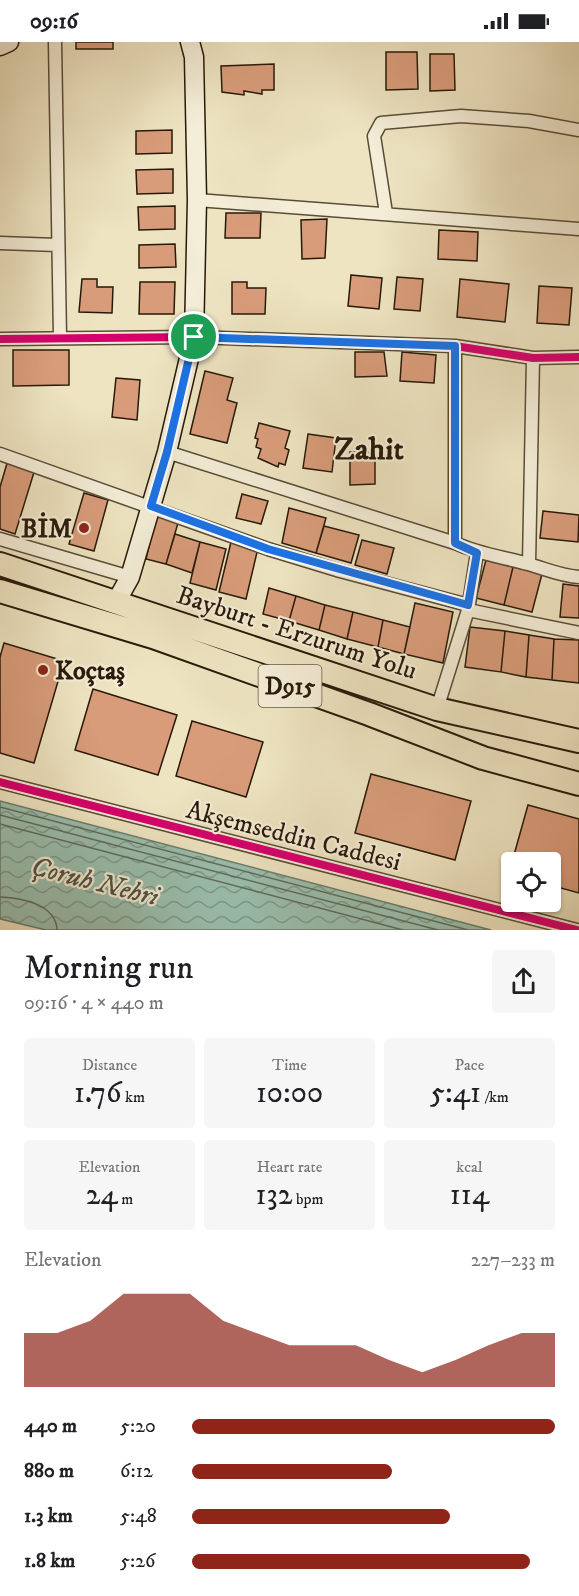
<!DOCTYPE html>
<meta charset="utf-8">
<style>
body{margin:0;font-family:"IM FELL DW Pica",serif;background:#f6f6f6;color:#202124;height:100vh;display:flex;flex-direction:column;font-size:22px;white-space:nowrap}
*{box-sizing:border-box;margin:0}
p{font-size:20px;color:#757577}
.icon{flex:none;width:33px;height:33px;fill:none;stroke:currentColor;stroke-width:2;stroke-linecap:round;stroke-linejoin:round}
.map{position:relative;height:888px;overflow:hidden}
.side{display:flex;flex-direction:column;background:#fff;flex:1}
.side>*{flex:none}
.fabs{position:absolute;left:501px;top:810px;display:grid;gap:12px}
.fabs a{display:grid;place-items:center;width:60px;height:60px;border-radius:6px;background:#fff;box-shadow:0 2px 4px #0004;font-size:30px}
.pin{position:absolute;display:grid;place-items:center;width:51px;height:51px;color:#fff;margin:-26px;border:3px solid #fff;border-radius:50%;box-shadow:0 2px 6px #0007}
.round{display:grid;place-items:center;flex:none;width:63px;height:63px;border-radius:6px;background:#f6f6f6}
.summary{display:flex;align-items:center;justify-content:space-between;height:102px;padding:0 24px}
h1{font-size:33px;font-weight:600;line-height:45px}
.stats{display:grid;grid-template-columns:repeat(3,1fr);gap:9px;height:102px;padding:6px 24px}
.stats div{display:grid;align-content:center;border-radius:6px;background:#f6f6f6;text-align:center}
.stats b{font-size:30px;font-weight:600}
.stats small{font-size:16px;font-weight:400}
.stats p{font-size:16px}
.chart{height:168px;padding:12px 24px}
.chart p{display:flex;justify-content:space-between}
.chart svg{width:100%;height:108px;margin-top:6px;fill:#8f2418;opacity:.7}
ul{padding:0 24px;list-style:none;font-size:20px}
li{display:grid;grid-template-columns:96px 72px 1fr;align-items:center;height:45px}
li i{height:15px;border-radius:8px;background:#8f2418}
.status{display:flex;justify-content:space-between;align-items:center;height:42px;padding:0 30px;background:#fff;direction:ltr}
.status svg{height:16px;fill:currentColor}
.map>svg:first-child{display:block}
</style>
<div class="status"><b>09:16</b><svg viewBox="0 0 49 12"><path d="M0 12V9h3v3zM5 12V6h3v6zM10 12V3h3v9zM15 12V0h3v12zM26 1h20v11H26zM47 4h2v5h-2z"/></svg></div>
<div class="map">
<svg width="579" height="888" viewBox="0 0 579 888">
<defs>
<pattern id="water-waves" width="16" height="10" patternUnits="userSpaceOnUse" patternTransform="scale(1.5)"><rect width="16" height="10" fill="#9abfae"/><path d="M0 5q4-4 8 0t8 0" fill="none" stroke="#7e9a8c"/></pattern>
</defs>
<rect width="100%" height="100%" fill="#eee4c1"/>
<filter id="stains"><feTurbulence type="fractalNoise" baseFrequency=".00333" numOctaves="4"/><feColorMatrix values="0 0 0 0 .2 0 0 0 0 .09 0 0 0 0 .02 0 0 0 .5 -.17"/></filter>
<radialGradient id="worn" r=".72"><stop offset=".6" stop-color="#630" stop-opacity="0"/><stop offset="1" stop-color="#630" stop-opacity=".3"/></radialGradient>
<path fill="url(#water-waves)" stroke="#6c7d6c" stroke-width="1.5" d="M0 759 491 888H46L0 877Z"/>
<g fill="none" stroke-linecap="round" stroke-linejoin="round">
<path stroke="#606c5c" stroke-width="1.5" d="M0 765 468 888
M0 773 438 888
M0 782 403 888
M0 855C22 856 56 862 57 888"/>
</g>
<path fill="#d99c7a" stroke="#271909" stroke-width="1.5" d="M76 0H113V7H76Z
M386 10H417L418 47 386 48Z
M430 12H454L455 48 430 49Z
M274 22V48H262V52L244 49V53L222 50 221 24Z
M172 88V111L136 112V89Z
M173 127V151L137 152 136 128Z
M175 164V187L139 188 138 165Z
M226 171H261L260 196H225Z
M327 177 325 216 302 217 301 178Z
M439 188 478 190 477 219 438 217Z
M175 202 176 225 139 226V203Z
M351 233 382 236 379 267 348 264Z
M397 235 423 237 420 269 394 267Z
M82 237H97V245H113L112 271 79 270Z
M460 237 509 242 505 280 457 275Z
M140 240H175L174 272H139Z
M232 240H247V246H266L265 272H232Z
M539 244 572 246 569 283 537 281Z
M13 308H69V343L13 344Z
M355 310H384L387 334 355 335Z
M402 310 436 313 434 341 400 339Z
M205 329 233 336 227 358 237 361 227 401 190 392Z
M116 336 140 338 137 378 112 375Z
M259 381 290 389 285 406 289 408 285 423 279 421 278 425 258 416 261 407 256 405 258 397 255 396Z
M308 392 336 396 332 430 303 426Z
M350 410H375V442L350 443Z
M8 418 35 427 15 492 0 487V445Z
M84 451 108 458 94 509 69 502Z
M242 452 268 459 261 482 236 476Z
M289 466 326 476 316 511 282 501Z
M543 469 579 473 578 500 540 496Z
M156 474 178 481 166 522 146 517Z
M324 484 359 493 351 521 316 511Z
M175 492 200 500 192 531 166 522Z
M362 498 394 506 387 532 355 523Z
M200 500 226 507 216 548 190 541Z
M231 500 258 506 246 557 219 550Z
M486 518 513 525 504 563 476 556Z
M513 525 542 532 532 570 504 563Z
M563 542 579 544V576L560 575Z
M269 546 296 554 289 579 263 572Z
M296 554 325 563 319 588 289 579Z
M415 561 453 570 443 621 404 612Z
M325 563 353 570 347 597 319 588Z
M353 570 383 578 378 605 347 597Z
M383 578 410 585 404 612 378 605Z
M470 585 505 589 501 630 465 625Z
M505 589 529 593 526 635 501 630Z
M529 593 554 597 552 638 526 635Z
M554 597 579 598V641L552 638Z
M4 601 64 619 34 721 0 711V615Z
M93 647 177 673 158 733 75 708Z
M192 679 263 700 246 755 176 734Z
M371 732 471 759 455 818 355 791Z
M528 763 579 777V851L550 843V820H512Z"/>
<g fill="none" stroke-linecap="round" stroke-linejoin="round">
<g stroke="#594c37" stroke-width="15">
<path id="street" d="M55 0 60 295
M197 158 579 187
M386 171 374 94 381 81 461 74 529 79 579 88
M0 201 57 203
M0 297 194 295 455 304 533 316 579 315
M455 304V501
M167 410 455 501C479 512 503 515 528 522 546 527 561 534 579 535
M0 412 268 507 340 529 468 563
M0 497 130 535
M529 522 533 316
M468 568 579 591
M437 667 468 568 477 511
M0 740 577 888"/>
</g>
<g stroke="#271909" stroke-width="21">
<path id="secondary" d="M0 4 9 0
M116 560 130 535 167 410 194 295 197 158 194 15 190 0"/>
</g>
<g stroke="#271909" stroke-width="26">
<path id="highway" d="M0 522 437 667 579 699
M0 549 153 595 369 672 483 716 579 742"/>
</g>
<use href="#street" stroke="#f4edd7" stroke-width="12"/>
<use href="#secondary" stroke="#f4edd7" stroke-width="18"/>
<use href="#highway" stroke="#eee4c1" stroke-width="22"/>
<g stroke="#f4edd7" stroke-width="11">
<path id="cycleway" d="M0 297 194 295 455 304 533 316 579 315
M0 740 577 888"/>
</g>
<use href="#cycleway" stroke="#d6006c" stroke-width="8"/>
</g>
<g fill="none" stroke-linecap="round" stroke-linejoin="round">
<g stroke="#fff" stroke-width="12">
<path id="route" d="M194 295 455 304V501L477 511 468 563 268 507 151 464 167 410Z"/>
</g>
<use href="#route" stroke="#1a73e8" stroke-width="8"/>
</g>
<g fill="#8f2418" stroke="#f4edd7" stroke-width="2">
<circle cx="84" cy="486" r="6"/>
<circle cx="43" cy="628" r="6"/>
</g>
<g text-anchor="middle" stroke-width="4.5" stroke-linejoin="round" paint-order="stroke">
<rect fill="#f4edd7" stroke="#645947" stroke-width="1.5" x="258.5" y="623" width="63" height="42" rx="4.5"/>
<g font-size="24" font-weight="bold" fill="#271909">
<text x="290" y="652">D915</text>
</g>
<g font-size="26" font-weight="bold" fill="#271909" stroke="#f4edd7" text-anchor="end">
<text x="72" y="495">BİM</text>
<text x="55" y="637" text-anchor="start">Koçtaş</text>
</g>
<g font-size="26" fill="#271909" stroke="#f4edd7">
<text transform="translate(297 590) rotate(18)" y="9">Bayburt - Erzurum Yolu</text>
<text transform="translate(294 793) rotate(14)" y="9">Akşemseddin Caddesi</text>
</g>
<g font-size="27" font-style="italic" fill="#4f5343" stroke="#f4edd7">
<text transform="translate(95 839) rotate(14)" y="9">Çoruh Nehri</text>
</g>
<g font-size="32" font-weight="bold" fill="#271909" stroke="#f4edd7">
<text x="369" y="417">Zahit</text>
</g>
</g>
<rect width="100%" height="100%" filter="url(#stains)"/>
<rect width="100%" height="100%" fill="url(#worn)"/>
</svg>
<div class="fabs">
<a><svg class="icon" aria-label="locate" viewBox="0 0 24 24"><circle cx="12" cy="12" r="6"/><path d="M12 2v4M12 18v4M2 12h4M18 12h4"/></svg></a>
</div>
<div class="pin" style="left:194px;top:295px;background:#1e9e55"><svg class="icon" aria-label="arrive" viewBox="0 0 24 24"><path d="M6 21V4h12l-3 4 3 4H6"/></svg></div>
</div>
<section class="side">
<div class="summary"><div><h1>Morning run</h1><p>09:16 · 4 × 440 m</p></div><a class="round"><svg class="icon" aria-label="share" viewBox="0 0 24 24"><path d="M12 15V3M7 8l5-5 5 5M5 13v7h14v-7"/></svg></a></div>
<div class="stats">
<div><p>Distance</p><b>1.76<small> km</small></b></div>
<div><p>Time</p><b>10:00</b></div>
<div><p>Pace</p><b>5:41<small> /km</small></b></div>
</div>
<div class="stats">
<div><p>Elevation</p><b>24<small> m</small></b></div>
<div><p>Heart rate</p><b>132<small> bpm</small></b></div>
<div><p>kcal</p><b>114</b></div>
</div>
<div class="chart"><p><span>Elevation</span>227–233 m</p>
<svg viewBox="0 0 160 44" preserveAspectRatio="none"><path d="M0 44V22L10 22L20 17L30 6L40 6L50 6L60 17L70 22L80 27L90 27L100 27L110 33L120 38L130 33L140 27L150 22L160 22V44z"/></svg>
</div>
<ul>
<li><b>440 m</b>5:20<i style="width:100%"></i></li>
<li><b>880 m</b>6:12<i style="width:55%"></i></li>
<li><b>1.3 km</b>5:48<i style="width:71%"></i></li>
<li><b>1.8 km</b>5:26<i style="width:93%"></i></li>
</ul>
</section>
